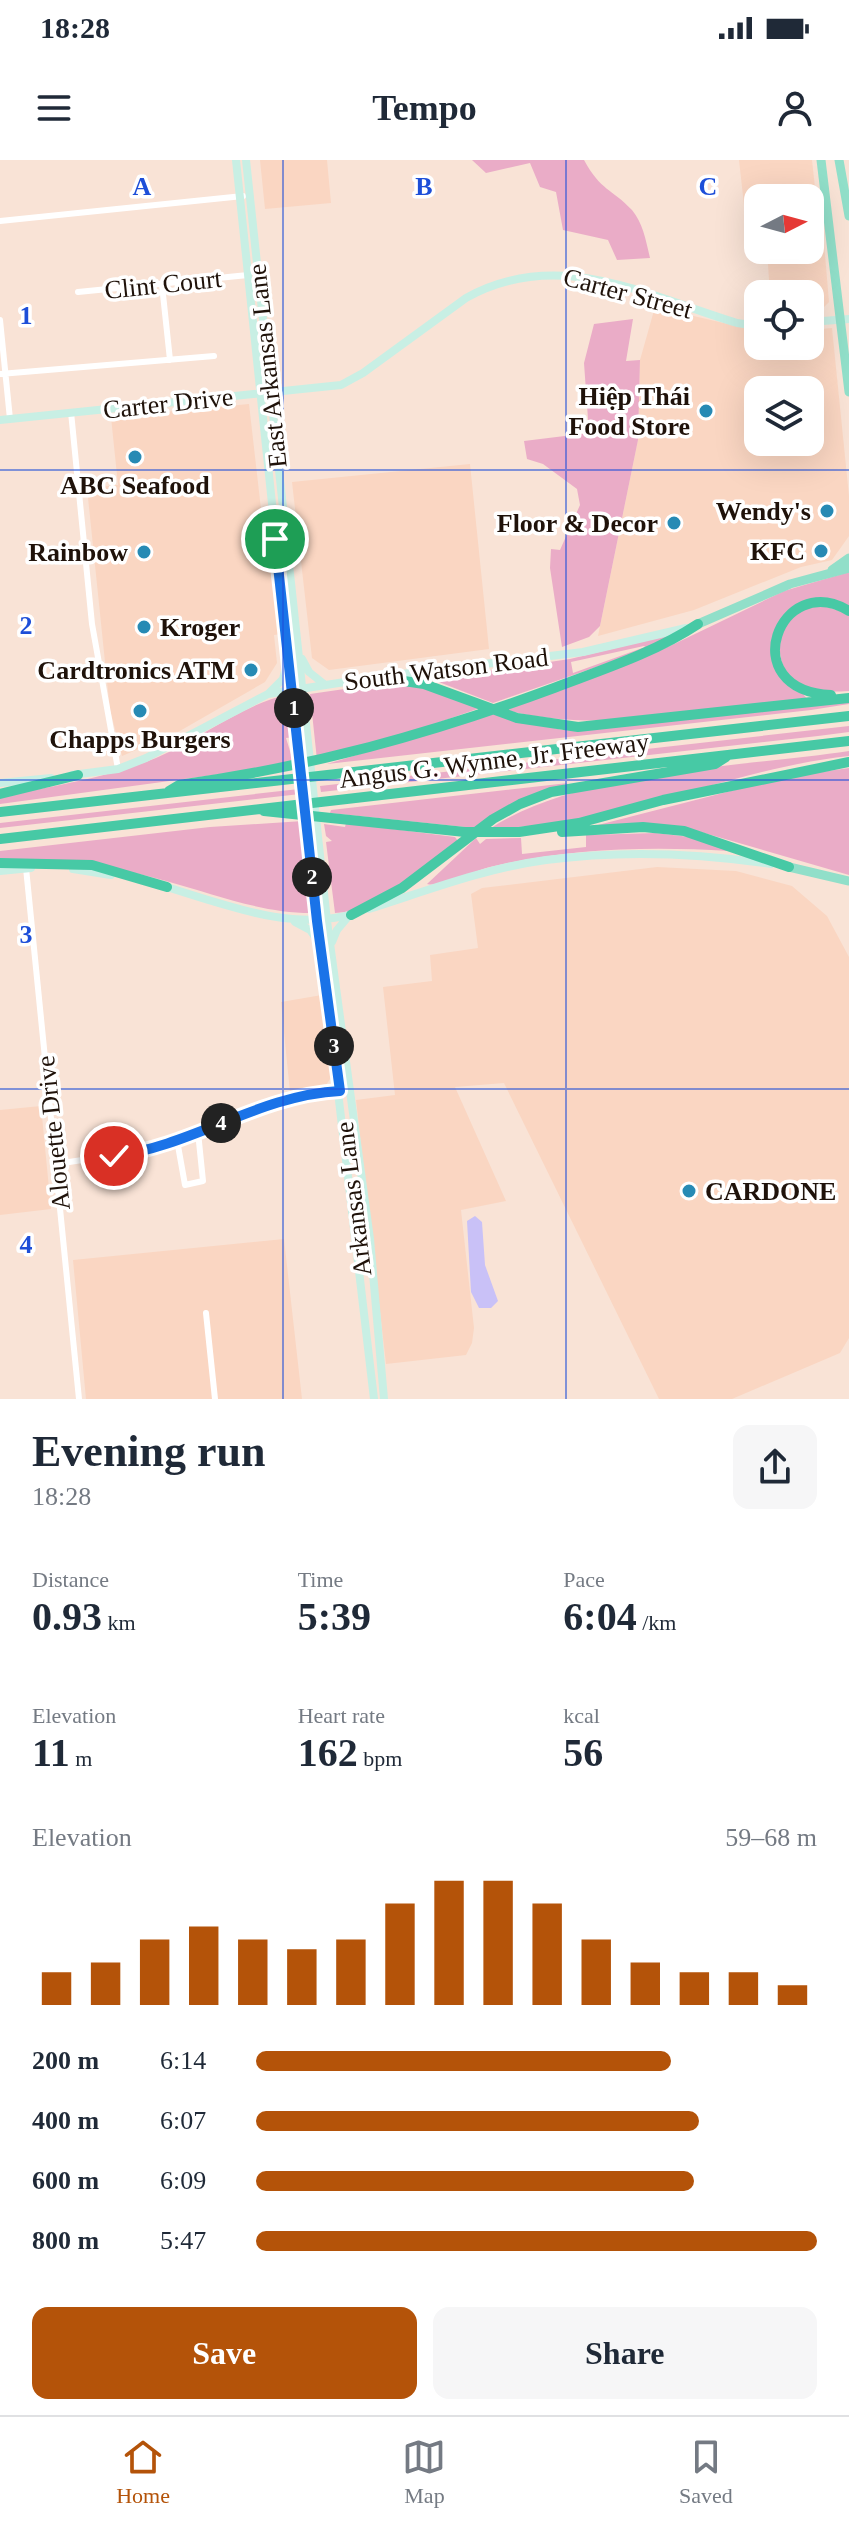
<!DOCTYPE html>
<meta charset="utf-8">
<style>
body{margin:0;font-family:"Times New Roman",serif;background:#f6f6f7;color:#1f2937;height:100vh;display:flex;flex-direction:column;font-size:30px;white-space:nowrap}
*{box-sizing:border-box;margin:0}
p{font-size:26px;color:#747a83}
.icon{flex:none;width:44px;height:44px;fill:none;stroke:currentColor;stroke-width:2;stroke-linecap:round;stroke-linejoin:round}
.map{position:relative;height:1239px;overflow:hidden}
.sheet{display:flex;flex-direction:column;background:#fff;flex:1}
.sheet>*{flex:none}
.needle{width:52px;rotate:84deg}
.tools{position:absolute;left:744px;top:24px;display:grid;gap:16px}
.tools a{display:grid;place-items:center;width:80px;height:80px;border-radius:16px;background:#fff;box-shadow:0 8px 32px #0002;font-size:40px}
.pin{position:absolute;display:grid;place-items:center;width:68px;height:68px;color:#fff;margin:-34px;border:4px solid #fff;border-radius:50%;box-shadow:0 2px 8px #0007}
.km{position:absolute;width:40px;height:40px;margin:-20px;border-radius:50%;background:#222;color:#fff;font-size:22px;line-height:40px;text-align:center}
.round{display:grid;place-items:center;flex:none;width:84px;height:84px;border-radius:16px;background:#f6f6f7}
.overview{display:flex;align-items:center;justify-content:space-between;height:136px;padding:0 32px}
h1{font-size:44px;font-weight:700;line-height:60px}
.stats{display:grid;grid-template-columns:repeat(3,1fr);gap:12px;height:136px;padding:8px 32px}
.stats div{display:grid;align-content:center}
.stats b{font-size:40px;font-weight:700}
.stats small{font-size:22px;font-weight:400}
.stats p{font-size:22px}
.chart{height:224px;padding:16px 32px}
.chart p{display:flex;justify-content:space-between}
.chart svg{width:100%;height:144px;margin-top:8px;stroke:#b45309;stroke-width:6}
.cta{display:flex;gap:16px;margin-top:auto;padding:16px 32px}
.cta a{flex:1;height:92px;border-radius:16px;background:#b45309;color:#fff;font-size:32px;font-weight:700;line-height:92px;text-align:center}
.cta a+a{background:#f6f6f7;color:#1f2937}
ul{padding:0 32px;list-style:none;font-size:26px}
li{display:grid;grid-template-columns:128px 96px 1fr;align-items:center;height:60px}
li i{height:20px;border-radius:10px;background:#b45309}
.status{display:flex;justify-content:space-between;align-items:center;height:56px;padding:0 40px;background:#fff;direction:ltr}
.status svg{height:22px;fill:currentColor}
header{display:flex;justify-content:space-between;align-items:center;height:104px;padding:0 32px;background:#fff;font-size:36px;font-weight:700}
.tab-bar{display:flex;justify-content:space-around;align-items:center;height:112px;border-top:2px solid #e0e1e3;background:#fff;font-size:22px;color:#747a83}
.tab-bar a{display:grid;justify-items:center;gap:4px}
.tab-bar .selected{color:#b45309}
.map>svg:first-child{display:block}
</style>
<div class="status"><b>18:28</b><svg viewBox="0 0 49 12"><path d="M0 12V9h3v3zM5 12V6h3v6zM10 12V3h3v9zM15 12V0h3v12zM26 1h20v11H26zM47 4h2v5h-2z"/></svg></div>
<header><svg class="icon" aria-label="menu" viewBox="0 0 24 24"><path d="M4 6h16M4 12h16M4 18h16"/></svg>Tempo<svg class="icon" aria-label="person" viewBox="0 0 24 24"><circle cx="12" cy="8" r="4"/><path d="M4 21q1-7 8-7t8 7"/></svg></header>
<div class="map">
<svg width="849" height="1239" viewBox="0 0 849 1239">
<rect width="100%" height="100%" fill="#f9e3d6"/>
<path fill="#fad6c2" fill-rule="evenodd" d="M260 0H327L331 43 265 49Z
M739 0H812L817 46 810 47V38H758V52L745 54Z
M823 71 829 142 823 148 810 149V134H770L767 90H810V73Z
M655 147 758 171V186H810V170L832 168 849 336V376L832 400 801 407 694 450 598 476 638 280 640 200ZM758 230H810V282H758Z
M249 244 261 349H266L281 474 274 475 277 503 265 522 178 572 122 596 110 550 87 328 118 325 111 257Z
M470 304 489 489 329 510 312 498 292 322Z
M657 707 736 711 792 726 827 756 849 797V1178L840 1193 732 1239H659L504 923 455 927 506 1041 461 1050 474 1168 472 1183 466 1195 386 1204 356 940 395 935 383 827 432 821 430 795 478 788 471 734 482 728Z
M322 835 332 916 324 928 290 932 281 842Z
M41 946 51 1049 0 1055V950Z
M284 1079 302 1239H86L73 1100Z"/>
<path fill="#eaacc7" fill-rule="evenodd" d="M472 0H584C601 31 611 28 632 50 643 63 646 81 650 98L617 100 608 80 563 70 556 32 540 27 530 3 486 13Z
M633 159 626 201 640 200 638 280 600 466 589 477 562 487 550 408 551 389 560 390 580 345 577 329 543 304 527 299 524 281 589 273 584 203 594 164Z
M849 412V447L825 438 788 452 773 496 807 539C710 549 600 575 506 550L670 486 784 431Z
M821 445 849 454V531C834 532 813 533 799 525 772 507 774 465 802 449 807 447 815 446 821 445Z
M678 473 628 496 493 543 431 519 570 499ZM644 486 645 487 573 513 571 502Z
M393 522 411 524 480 548 374 585 317 600 310 534Z
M289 534 294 577 286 578 294 604 0 644V637C52 626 107 618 156 598 202 578 239 546 289 534Z
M849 541V544L811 550 327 604 496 553 562 570Z
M849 566V572L818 576 321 632 320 626Z
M849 591V596C728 609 614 668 491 668 580 610 743 607 849 591Z
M849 608V715L680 666 598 665 786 617Z
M568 623 475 668 330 653 331 650Z
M299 629 300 634 0 668V663Z
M303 661 305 678 301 684 307 685 311 753C261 753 214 734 166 721 110 705 58 698 0 700V691L210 667Z
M346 663 455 677 458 681C426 708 379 751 335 753L326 682 332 681 326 676 324 664 345 667Z
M655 673 690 677 729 691C650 686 567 688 490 707 473 711 442 728 427 724L476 678 480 684 486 679 521 678 522 694 586 687V675Z"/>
<path fill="#c9c1f7" d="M475 1056 482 1062 485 1105 498 1141 491 1148H479L471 1132 467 1061Z"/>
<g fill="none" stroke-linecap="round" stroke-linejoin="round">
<path stroke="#fff" stroke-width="6" d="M0 61 243 36
M162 125 170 200
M78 132 248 115
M0 160 10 259
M0 214 214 196
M71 252 92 464 118 609
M26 708 79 1239
M177 980 185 1025 203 1021 198 972
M56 1004 148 990 263 945 349 930
M206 1153 215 1239"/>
<path stroke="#c8efe4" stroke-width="8" d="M236 0 297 582 374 1239
M246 0 327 761 370 1079 384 1239
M810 162 849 159
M0 260 341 225 363 213 466 138C558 87 645 135 737 163L758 166
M302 499 309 512 324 524
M268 534 283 519 286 507
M72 615 118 609 146 598 268 534 377 517 583 492 686 468
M0 623 51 618
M73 709 111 715
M0 711 31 708
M163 726C224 744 293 773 356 753
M369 749C426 731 486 708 546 700 621 690 697 693 771 704
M295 762 310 770 318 781
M332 782 337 770 348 757"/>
<path stroke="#91dfc9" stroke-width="9" d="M821 0 849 232
M839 0 849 56
M832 410 849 398
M698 464 790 424 849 408
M789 707 849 721"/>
<path stroke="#47c9a5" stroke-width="10" d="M377 517 424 524 517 558 578 567 849 538
M831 535C733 530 780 409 849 451
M169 631 179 625C314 606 427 575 554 528 604 509 654 493 698 464
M0 634 78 615
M264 651 465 672H519L579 663 663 640 849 602
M0 652 849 556
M562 672 643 667 684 671 789 707
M0 679 849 581
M0 703 92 705 167 727
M351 755 402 728 493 659 520 644 551 632 715 604 726 597"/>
</g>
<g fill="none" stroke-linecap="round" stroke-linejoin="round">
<g stroke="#fff" stroke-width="16">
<path id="route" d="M114 996C193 986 259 935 340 931L317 761 275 379"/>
</g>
<use href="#route" stroke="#1a73e8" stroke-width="10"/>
</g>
<path fill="none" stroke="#1d4ed8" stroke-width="2" stroke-opacity="0.55" d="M283 0V1239M566 0V1239M0 310H849M0 620H849M0 929H849"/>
<g fill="#278ab4" stroke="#fff" stroke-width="3">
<circle cx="706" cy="251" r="8"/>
<circle cx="135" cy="297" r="8"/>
<circle cx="827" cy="351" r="8"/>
<circle cx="674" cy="363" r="8"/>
<circle cx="821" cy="391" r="8"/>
<circle cx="144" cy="392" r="8"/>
<circle cx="144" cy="467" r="8"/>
<circle cx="251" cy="510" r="8"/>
<circle cx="140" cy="551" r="8"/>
<circle cx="689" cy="1031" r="8"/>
</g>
<g text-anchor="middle" stroke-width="7" stroke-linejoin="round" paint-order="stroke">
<g font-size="26" fill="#1f120a" stroke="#fff">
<text transform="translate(163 124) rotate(-6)" y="9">Clint Court</text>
<text transform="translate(628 133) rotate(15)" y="9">Carter Street</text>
<text transform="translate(267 206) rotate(-96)" y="9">East Arkansas Lane</text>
<text transform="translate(168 243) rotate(-6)" y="9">Carter Drive</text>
<text transform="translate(446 509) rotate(-7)" y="9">South Watson Road</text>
<text transform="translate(494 600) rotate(-7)" y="9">Angus G. Wynne, Jr. Freeway</text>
<text transform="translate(53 973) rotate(-96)" y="9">Alouette Drive</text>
<text transform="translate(353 1039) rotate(-97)" y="9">Arkansas Lane</text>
</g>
<g font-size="26" font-weight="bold" fill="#1f120a" stroke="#fff" text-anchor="end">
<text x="690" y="245">Hiệp Thái<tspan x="690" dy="30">Food Store</tspan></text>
<text x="135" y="334" text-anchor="middle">ABC Seafood</text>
<text x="811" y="360">Wendy's</text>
<text x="658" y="372">Floor &amp; Decor</text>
<text x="805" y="400">KFC</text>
<text x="128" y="401">Rainbow</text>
<text x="160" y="476" text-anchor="start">Kroger</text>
<text x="235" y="519">Cardtronics ATM</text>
<text x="140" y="588" text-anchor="middle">Chapps Burgers</text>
<text x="705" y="1040" text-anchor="start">CARDONE</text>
</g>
</g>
<g font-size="26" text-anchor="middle" font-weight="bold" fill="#1d4ed8" stroke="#fff" stroke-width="7" stroke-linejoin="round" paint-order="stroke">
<text x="142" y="35">A</text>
<text x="424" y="35">B</text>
<text x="708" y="35">C</text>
<text x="26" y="164">1</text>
<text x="26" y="474">2</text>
<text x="26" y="783">3</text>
<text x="26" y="1093">4</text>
</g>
</svg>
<div class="tools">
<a><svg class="needle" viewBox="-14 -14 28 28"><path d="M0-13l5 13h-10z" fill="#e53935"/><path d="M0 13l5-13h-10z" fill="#747a83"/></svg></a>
<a><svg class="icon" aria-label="locate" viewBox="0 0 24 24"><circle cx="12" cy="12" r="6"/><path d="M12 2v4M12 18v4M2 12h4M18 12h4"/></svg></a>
<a><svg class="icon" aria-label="layers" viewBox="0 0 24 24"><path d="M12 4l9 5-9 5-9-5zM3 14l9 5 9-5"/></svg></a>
</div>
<div class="pin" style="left:275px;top:379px;background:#1e9e55"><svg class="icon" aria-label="arrive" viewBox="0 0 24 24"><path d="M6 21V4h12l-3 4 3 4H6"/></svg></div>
<div class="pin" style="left:114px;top:996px;background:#d93025"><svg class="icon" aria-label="check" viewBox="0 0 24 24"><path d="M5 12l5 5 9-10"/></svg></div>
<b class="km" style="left:294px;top:548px">1</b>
<b class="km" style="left:312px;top:717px">2</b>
<b class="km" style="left:334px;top:886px">3</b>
<b class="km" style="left:221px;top:963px">4</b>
</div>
<section class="sheet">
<div class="overview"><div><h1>Evening run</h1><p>18:28</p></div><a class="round"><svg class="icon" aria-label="share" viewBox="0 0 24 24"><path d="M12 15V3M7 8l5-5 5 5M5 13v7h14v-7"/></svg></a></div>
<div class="stats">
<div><p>Distance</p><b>0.93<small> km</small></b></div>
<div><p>Time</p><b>5:39</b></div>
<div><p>Pace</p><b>6:04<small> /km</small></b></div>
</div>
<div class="stats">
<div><p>Elevation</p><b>11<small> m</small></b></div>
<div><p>Heart rate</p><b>162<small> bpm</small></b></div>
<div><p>kcal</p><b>56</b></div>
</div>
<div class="chart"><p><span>Elevation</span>59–68 m</p>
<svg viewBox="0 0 160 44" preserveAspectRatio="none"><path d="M5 44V34M15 44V31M25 44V24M35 44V20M45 44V24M55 44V27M65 44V24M75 44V13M85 44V6M95 44V6M105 44V13M115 44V24M125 44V31M135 44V34M145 44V34M155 44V38"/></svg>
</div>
<ul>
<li><b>200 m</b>6:14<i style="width:74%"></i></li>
<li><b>400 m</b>6:07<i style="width:79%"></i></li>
<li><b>600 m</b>6:09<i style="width:78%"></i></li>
<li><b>800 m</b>5:47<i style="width:100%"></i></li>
</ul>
<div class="cta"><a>Save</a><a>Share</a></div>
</section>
<nav class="tab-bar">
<a class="selected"><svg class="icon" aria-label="home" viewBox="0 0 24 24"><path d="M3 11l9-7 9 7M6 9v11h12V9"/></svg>Home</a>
<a><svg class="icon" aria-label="map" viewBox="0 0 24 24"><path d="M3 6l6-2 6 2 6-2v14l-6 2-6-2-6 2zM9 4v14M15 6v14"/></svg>Map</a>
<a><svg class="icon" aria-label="saved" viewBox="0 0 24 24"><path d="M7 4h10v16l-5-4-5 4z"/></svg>Saved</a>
</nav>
